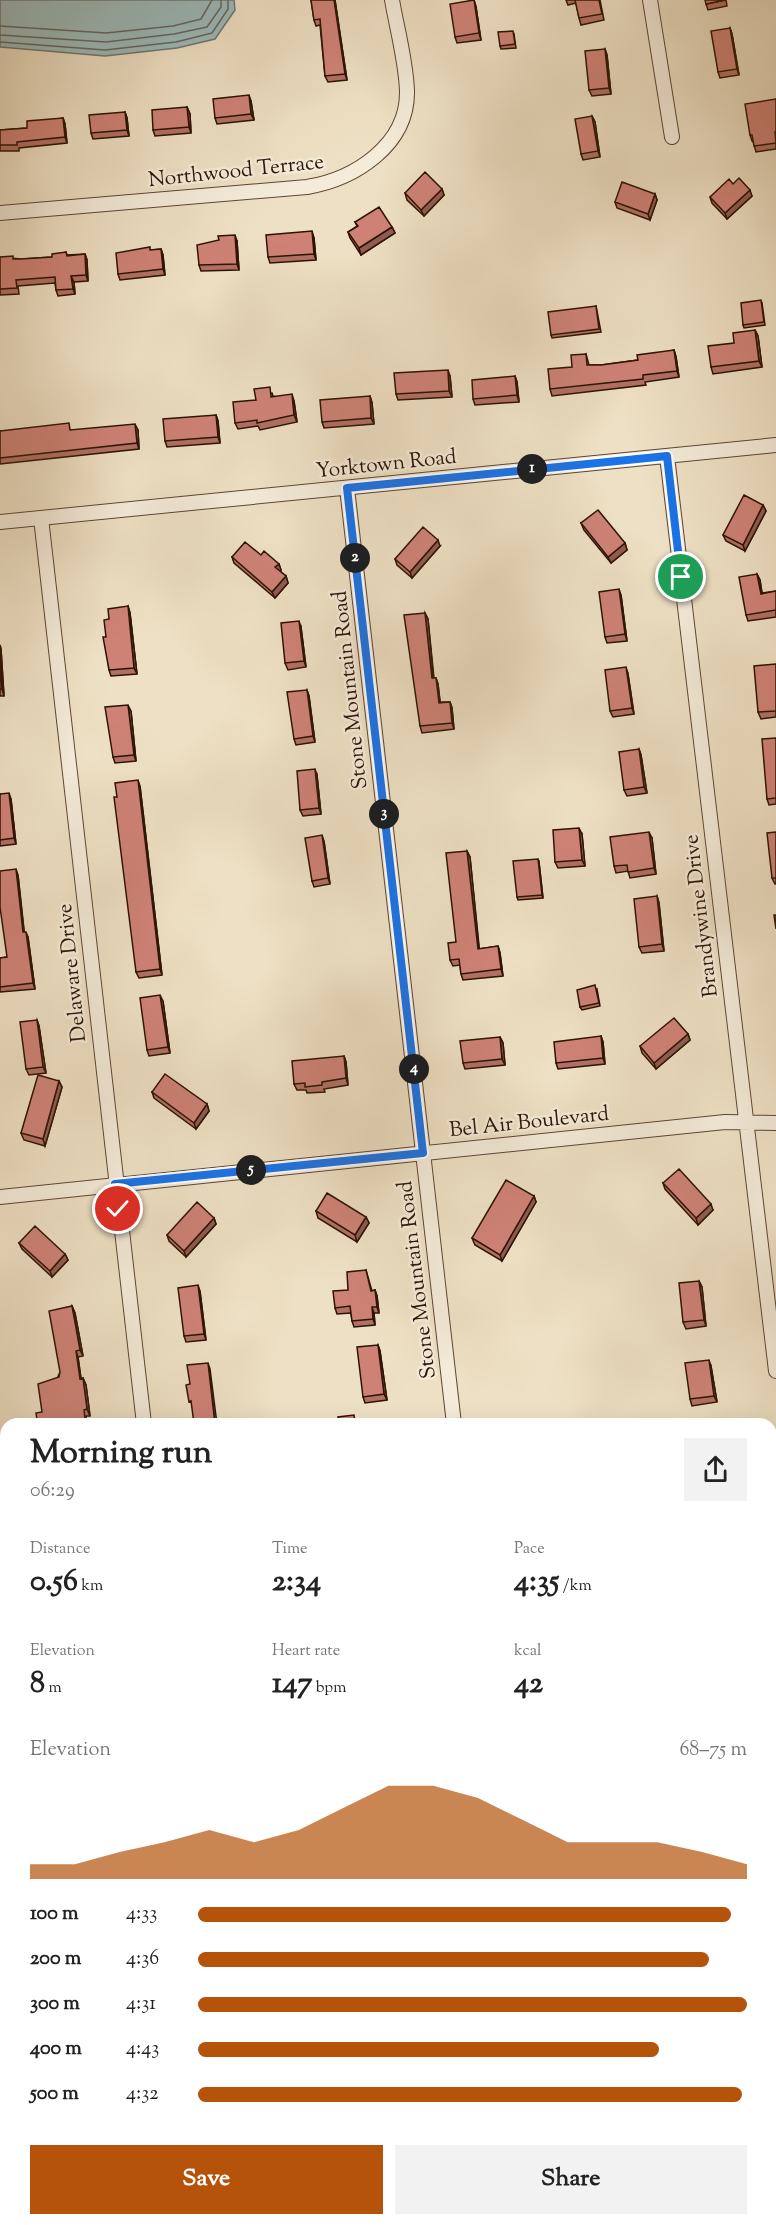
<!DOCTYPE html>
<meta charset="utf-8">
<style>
body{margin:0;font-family:"Sorts Mill Goudy",serif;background:#f2f2f2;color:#222;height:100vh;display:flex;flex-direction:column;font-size:22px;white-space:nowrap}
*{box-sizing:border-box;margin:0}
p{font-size:20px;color:#767676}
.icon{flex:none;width:33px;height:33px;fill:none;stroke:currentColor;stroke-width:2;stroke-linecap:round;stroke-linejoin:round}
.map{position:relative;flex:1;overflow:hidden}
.panel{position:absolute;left:0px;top:1418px;width:777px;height:808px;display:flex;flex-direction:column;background:#fff;border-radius:18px 18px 0 0;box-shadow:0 6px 24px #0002}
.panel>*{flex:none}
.pin{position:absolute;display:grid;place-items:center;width:51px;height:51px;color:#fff;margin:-26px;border:3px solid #fff;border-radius:50%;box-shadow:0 2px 6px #0007}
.km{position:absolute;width:30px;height:30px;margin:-15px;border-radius:50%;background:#222;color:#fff;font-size:16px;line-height:30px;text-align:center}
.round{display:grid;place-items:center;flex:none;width:63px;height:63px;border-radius:0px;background:#f2f2f2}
.overview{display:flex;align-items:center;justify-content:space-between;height:102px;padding:0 30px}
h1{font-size:33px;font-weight:700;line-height:45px}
.figures{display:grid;grid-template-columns:repeat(3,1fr);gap:9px;height:102px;padding:6px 30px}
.figures div{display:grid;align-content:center}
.figures b{font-size:30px;font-weight:700}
.figures small{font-size:16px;font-weight:400}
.figures p{font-size:16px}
.chart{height:168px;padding:12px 30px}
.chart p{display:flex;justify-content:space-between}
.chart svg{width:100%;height:108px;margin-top:6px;fill:#b45309;opacity:.7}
.cta{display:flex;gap:12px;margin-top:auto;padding:12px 30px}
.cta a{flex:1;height:69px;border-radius:0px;background:#b45309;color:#fff;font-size:24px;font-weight:700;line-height:69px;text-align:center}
.cta a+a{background:#f2f2f2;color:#222}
ul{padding:0 30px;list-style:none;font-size:20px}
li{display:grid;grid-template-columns:96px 72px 1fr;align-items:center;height:45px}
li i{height:15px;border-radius:8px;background:#b45309}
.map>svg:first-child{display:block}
</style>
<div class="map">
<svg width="776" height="2225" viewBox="0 0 776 2225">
<rect width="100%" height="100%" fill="#eee0c4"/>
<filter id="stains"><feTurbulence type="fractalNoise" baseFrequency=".00333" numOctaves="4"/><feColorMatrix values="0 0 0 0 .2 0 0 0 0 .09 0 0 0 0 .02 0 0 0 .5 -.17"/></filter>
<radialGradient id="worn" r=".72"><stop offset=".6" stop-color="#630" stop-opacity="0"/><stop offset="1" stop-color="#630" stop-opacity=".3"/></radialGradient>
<path fill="#bdc191" stroke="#766a4a" stroke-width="1.5" d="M771 1987H776V2225H6L0 2059 6 2058V2220H771Z"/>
<path fill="#9cbbbc" stroke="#707872" stroke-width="1.5" d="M0 0H234L235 10 215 39 177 48 105 56 0 47Z
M118 2220H334V2225H116Z"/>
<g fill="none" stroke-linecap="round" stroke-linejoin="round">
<path stroke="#656760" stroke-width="1.5" d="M0 26 106 33 173 26 201 19 212 0
M0 35 106 42 174 34 207 27 221 7V0
M0 42 105 50 176 42 212 33 228 9V0"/>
<g stroke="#5e4634" stroke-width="16">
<path id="street" d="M650 0 672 137
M0 213 307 187C355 179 408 145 407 91 406 61 397 29 392 0
M667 456 776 1371
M347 488 454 1424
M41 518 144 1424
M0 522 776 445
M0 1197 725 1122 776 1123
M771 1549 776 1541
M0 1638H6
M771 1874 776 1873
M0 1952H6"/>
</g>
<use href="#street" stroke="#f4ebd9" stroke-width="14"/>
</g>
<path fill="#b17065" stroke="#2e1304" stroke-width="1.5" d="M311 0H335L347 80 328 82 325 76 320 25 316 26 314 20Z
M474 0 476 7 481 40 457 43 455 37Z
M566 0H600L604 20 581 25 579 18 576 3 568 5Z
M726 0 727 6 708 10 706 4Z
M730 28 732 34 739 75 720 78 718 72Z
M514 34 516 48 501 49 500 46Z
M605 49 607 55 611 94 592 96 589 90Z
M776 99V149L756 152 753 141H752L750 135Z
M251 101 254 120 217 124 215 118Z
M187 107 190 114 191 133 155 136 153 130Z
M125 112 127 118 129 136 93 139 91 133Z
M592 116 595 122 600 157 583 160 581 154Z
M63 118 65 124 67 143 19 148V151H0V130L27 128Z
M733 184 752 196 727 219 712 203 710 197Z
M442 189 444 195 424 216 407 200 405 193Z
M655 194 657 200 650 220 617 208 615 202Z
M355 222 392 227 395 233 361 255 350 238 348 232 357 226Z
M314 238 316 260 270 263 268 257Z
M237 241 239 270 201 271 199 265Z
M161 249 163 255 165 275 120 280 118 274 151 250Z
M66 252 67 255 85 254 87 260 88 281 74 282 75 294 58 296 56 290 55 283 18 286 19 294 0 295V257L21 259 52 257Z
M762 303 765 325 744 328 743 325Z
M596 306 601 332 552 338 551 335Z
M755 330 758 336 762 367 713 374 711 367 734 343Z
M674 350 676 357 679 377 645 382 646 385 552 396 550 389 586 354 589 365H601L638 360Z
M450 376 452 397 398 400 396 394Z
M515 376 517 382 519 402 475 405 473 399Z
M272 393 273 396 294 401 297 422 260 430 258 426 238 429 235 423 256 400Z
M370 396 372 403 374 424 324 428 322 422Z
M216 415 218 421 220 443 167 447 165 441Z
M71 430H138L139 449 0 464V431Z
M763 505 766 511 745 551 726 541 723 535Z
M581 523 625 543 627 550 611 563 584 530Z
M440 546 412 578 397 565 395 559Z
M261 555 279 564 281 570 280 571 286 576 288 583 275 598 234 563 232 557Z
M757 574 760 580 762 593 776 591V617L748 621 746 615Z
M621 595 627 641 607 643 605 637Z
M128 606 130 613 137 674 111 676 109 670 106 637Z
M425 613 428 619 434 678H436L438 684 440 702H450L452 708 454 729 422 733 420 726Z
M301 627 306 667 288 670 285 663Z
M0 645 1 649 4 696H0Z
M776 664V717L761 719 758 712Z
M628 674 634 714 613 717 610 711Z
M307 690 309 696 315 742 296 745 294 739Z
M131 711 136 761 115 763 113 757Z
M776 738V804L769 805 767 799Z
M639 749 641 755 647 793 627 796 624 790Z
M317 775 321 814 303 816 300 810Z
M140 786 162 975 139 978 136 972Z
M0 794 11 799 16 844 0 846Z
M776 832V884H775L772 878Z
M582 834 585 866 558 868 555 862Z
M652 838 656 874 630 878 628 871 616 873 614 866Z
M324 841 330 884 314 887 312 881Z
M467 851 470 857 479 949 498 946 500 953 503 976 463 980 461 974 460 965 453 966 450 960 456 942Z
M539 862 543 898 518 900 517 897Z
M18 875 24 932 28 937 35 989 0 992V958L7 957Z
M657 896 659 903 664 951 642 953 639 947Z
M597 989 600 1006 582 1010 580 1007Z
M163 1001 170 1053 149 1056 147 1050Z
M37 1020 39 1026 46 1073 29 1075 26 1069Z
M688 1034 690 1040 656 1069 642 1053 640 1046Z
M601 1036 603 1042 605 1064 558 1069 556 1063Z
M500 1037 503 1043 505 1065 465 1069 463 1063Z
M344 1056 346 1062 348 1085 324 1089 325 1092 307 1093 306 1090H297L294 1084Z
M59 1081 62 1087 45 1146 24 1140 21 1133Z
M152 1092 207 1104 209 1111 196 1129 154 1098Z
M663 1183 713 1210 698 1225 665 1189Z
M534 1196 536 1202 502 1261 475 1245 472 1238Z
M316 1211 366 1217 369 1223 357 1242 318 1218Z
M214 1218 216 1224 186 1257 169 1241 167 1235Z
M19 1243 65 1254 68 1260 52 1277 22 1249Z
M366 1270 372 1291 375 1290 377 1296 379 1313H374L375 1325 354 1327 352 1321 351 1313 337 1314 335 1308 348 1290Z
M699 1281 702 1287 706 1326 686 1329 683 1322Z
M200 1291 206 1340 186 1342 184 1336Z
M72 1306 75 1313 83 1356 78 1357 81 1379 83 1378 86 1385 90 1416H86L87 1424H33L37 1420 42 1412 60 1372Z
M378 1345 380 1351 387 1400 365 1403 363 1397Z
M711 1366 717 1402 692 1406 690 1399Z
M0 2002H6V2027L0 2028Z"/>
<path fill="#905b53" stroke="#2e1304" stroke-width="1.5" d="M334 0H335L347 80 345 74Z
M474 0 476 7 481 40 479 33Z
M730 28 732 34 739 75 737 69Z
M605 49 607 55 611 94 609 88Z
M249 95 251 101 254 120 251 114Z
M187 107 190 114 191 133 189 127Z
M125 112 127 118 129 136 127 130Z
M592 116 595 122 600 157 598 151Z
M63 118 65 124 67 143 65 137Z
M442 189 444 195 424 216 421 210Z
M750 190 752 196 727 219 725 213Z
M655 194 657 200 650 220 648 214Z
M392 227 395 233 361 255 359 248Z
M312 231 314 238 316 260 314 254Z
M235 235 237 241 239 270 237 264Z
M161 249 163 255 165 275 163 269Z
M85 254 87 260 88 281 86 275Z
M71 276 74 282 75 294 73 289Z
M755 330 758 336 762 367 759 361Z
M674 350 676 357 679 377 677 371Z
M448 370 450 376 452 397 449 391Z
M515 376 517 382 519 402 517 395Z
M292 394 294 401 297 422 294 415Z
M370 396 372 403 374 424 371 418Z
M216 415 218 421 220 443 218 437Z
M135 424 138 430 139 449 137 443Z
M763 505 766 511 745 551 743 545Z
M438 540 440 546 412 578 410 572Z
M625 543 627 550 611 563 608 557Z
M279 564 281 570 278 574 275 567Z
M757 574 760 580 763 600 761 594Z
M286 576 288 583 275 598 272 592Z
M619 589 621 595 627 641 625 634Z
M128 606 130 613 137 674 134 668Z
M425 613 428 619 434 684 432 678Z
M299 621 301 627 306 667 304 661Z
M0 645 1 649 4 696 2 689Z
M626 667 628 674 634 714 632 708Z
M436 678 438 684 441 709 439 703Z
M307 690 309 696 315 742 313 736Z
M450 702 452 708 454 729 452 723Z
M128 705 131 711 136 761 134 755Z
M639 749 641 755 647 793 644 787Z
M315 769 317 775 321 814 319 808Z
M138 780 140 786 162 975 160 969Z
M9 793 11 799 16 844 14 838Z
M579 828 582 834 585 866 582 860Z
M649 832 652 838 656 874 654 868Z
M322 835 324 841 330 884 328 878Z
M467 851 470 857 480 955 478 949Z
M538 859 539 862 543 898 542 895Z
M16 869 18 875 25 938 23 932Z
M657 896 659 903 664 951 662 944Z
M26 932 28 937 35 989 33 983Z
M498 946 500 953 503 976 501 969Z
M160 995 163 1001 170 1053 168 1047Z
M37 1020 39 1026 46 1073 43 1067Z
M688 1034 690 1040 656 1069 654 1063Z
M601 1036 603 1042 605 1064 603 1058Z
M500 1037 503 1043 505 1065 502 1059Z
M344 1056 346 1062 348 1085 346 1078Z
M59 1081 62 1087 45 1146 43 1139Z
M207 1104 209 1111 196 1129 194 1123Z
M534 1196 536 1202 502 1261 500 1255Z
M711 1204 713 1210 698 1225 696 1218Z
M366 1217 369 1223 357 1242 355 1235Z
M214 1218 216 1224 186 1257 184 1251Z
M65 1254 68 1260 52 1277 50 1271Z
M699 1281 702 1287 706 1326 704 1320Z
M198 1285 200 1291 206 1340 204 1334Z
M375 1290 377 1296 379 1313 377 1307Z
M72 1306 75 1313 83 1356 80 1350Z
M372 1307 374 1313 375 1325 373 1319Z
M378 1345 380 1351 387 1400 384 1394Z
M76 1351 78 1357 82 1385 80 1379Z
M709 1360 711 1366 717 1402 714 1396Z
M208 1363 210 1369 217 1424H215Z
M83 1378 86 1385 90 1416 87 1409Z"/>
<path fill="#ce8276" stroke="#2e1304" stroke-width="1.5" d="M311 0H334L345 74 325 76 320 19 314 20Z
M474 0 479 33 455 37 450 4Z
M575 0H599L602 14 579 18Z
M705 0H725L706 4Z
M730 28 737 69 718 72 711 31Z
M513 31 515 44 500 46 498 32Z
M605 49 609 88 589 90 585 51Z
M249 95 251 114 215 118 213 99Z
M776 99V132H775L776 143 754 146 752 135H750L745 104Z
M187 107 189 127 153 130 152 110Z
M125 112 127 130 91 133 89 115Z
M592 116 598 151 581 154 575 119Z
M63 118 65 137 17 142V145H0V130L27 128V121Z
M425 172 442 189 421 210 405 193Z
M739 178 750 190 725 213 710 197 729 179 733 184Z
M622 182 655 194 648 214 615 202Z
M379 207 392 227 359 248 348 232 358 226 355 222Z
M312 231 314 254 268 257 266 235Z
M235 235 237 264 199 265 197 245 219 240 218 236Z
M150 247V250L161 249 163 269 118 274 116 253Z
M66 252 67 256 85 254 86 275 71 276 73 289 56 290 55 277 16 280 17 288 0 289V257L13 256V259H21L52 257V254Z
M761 300 764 322 743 325 741 303Z
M596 306 599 329 551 335 548 312Z
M755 330 759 361 711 367 708 346 734 343 733 333Z
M674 350 677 371 643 375V379L550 389 548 369 572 367 571 355 586 354 587 365H601L638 360 637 355Z
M448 370 449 391 396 394 394 373Z
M515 376 517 395 473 399 472 380Z
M270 387 271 397 292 394 294 415 257 423V420L235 423 233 402 256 400 254 389Z
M370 396 371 418 322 422 320 400Z
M216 415 218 437 165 441 163 419Z
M69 423 70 430 135 424 137 443 0 458V431Z
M744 495 763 505 743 545 723 535Z
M598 510 625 543 608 557 581 523Z
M423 527 438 540 410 572 395 559Z
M245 542 261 555 264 551 279 564 275 567 286 576 272 592 232 557Z
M757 574 761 594 776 591V610L746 615 739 577Z
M619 589 625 634 605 637 599 592Z
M128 606 134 668 109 670 103 637H106L104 620 109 619 108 609Z
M425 613 432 678H436L439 703 450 702 452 723 420 726 404 615Z
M299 621 304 661 285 663 281 623Z
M0 656 2 689H0Z
M776 664V711L758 712 754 666Z
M626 667 632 708 610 711 605 670Z
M307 690 313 736 294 739 287 692Z
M128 705 134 755 113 757 105 707Z
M776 738V798L767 799 762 739Z
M639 749 644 787 624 790 619 752Z
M315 769 319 808 300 810 297 771Z
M138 780 160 969 136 972 114 797H117L115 783Z
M9 793 14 838 0 840V794Z
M579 828 582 860 555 862 553 830Z
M649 832 654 868 628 872 627 865 614 866 610 837Z
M776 832V878H772L767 833Z
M322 835 328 878 312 881 305 838Z
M467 851 478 949 498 946 501 969 461 974 459 959 450 960 448 943 456 942 446 853Z
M538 859 542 895 517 897 513 861Z
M16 869 23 932H26L33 983 0 987V958L7 957 0 907V871Z
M657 896 662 944 639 947 634 899Z
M774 915H776V929Z
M595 985 599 1003 580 1007 577 990Z
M160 995 168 1047 147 1050 140 998Z
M674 1018 688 1034 654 1063 640 1046Z
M37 1020 43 1067 26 1069 20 1022Z
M601 1036 603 1058 556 1063 554 1042Z
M500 1037 502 1059 463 1063 460 1041Z
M344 1056 346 1078 322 1082V1085L305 1087V1083L294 1084 292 1061Z
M165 1074 207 1104 194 1123 152 1092Z
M38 1075 59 1081 43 1139 21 1133Z
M679 1169 711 1204 696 1218 663 1183Z
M506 1180 534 1196 500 1255 472 1238Z
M327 1193 366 1217 355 1235 316 1211Z
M197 1202 214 1218 184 1251 167 1235Z
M35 1226 65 1254 50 1271 19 1243Z
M366 1270 371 1291 375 1290 377 1307H372L373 1319 352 1321 350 1306 335 1308 333 1291 348 1290 347 1272Z
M699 1281 704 1320 683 1322 679 1283Z
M198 1285 204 1334 184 1336 178 1288Z
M72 1306 80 1350 76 1351 80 1379 83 1378 87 1409 84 1410 85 1419 83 1420 84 1424H33L32 1420H37L36 1413 42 1412 38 1384 59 1377 60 1372 49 1311Z
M378 1345 384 1394 363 1397 357 1347Z
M709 1360 714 1396 690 1399 685 1363Z
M208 1363 215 1424H194L191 1401 189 1402 186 1385 190 1384 187 1365Z
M354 1415 355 1424H339L338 1417Z
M0 2002H6V2021H0Z"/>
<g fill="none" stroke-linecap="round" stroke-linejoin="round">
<g stroke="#fff" stroke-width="12">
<path id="route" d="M118 1209 115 1184 423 1153 347 488 667 456 681 577"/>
</g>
<use href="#route" stroke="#1a73e8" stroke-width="8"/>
</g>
<g text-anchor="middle" stroke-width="5" stroke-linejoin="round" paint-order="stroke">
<g font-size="21" fill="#2e1304" stroke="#f4ebd9">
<text transform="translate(236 170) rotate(-6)" y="7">Northwood Terrace</text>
<text transform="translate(386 463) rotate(-6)" y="7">Yorktown Road</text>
<text transform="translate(349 690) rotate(-96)" y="7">Stone Mountain Road</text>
<text transform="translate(700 916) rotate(-97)" y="7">Brandywine Drive</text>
<text transform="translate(71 973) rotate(-96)" y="7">Delaware Drive</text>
<text transform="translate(529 1121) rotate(-6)" y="7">Bel Air Boulevard</text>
<text transform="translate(416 1280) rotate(-97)" y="7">Stone Mountain Road</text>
</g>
</g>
<rect width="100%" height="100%" filter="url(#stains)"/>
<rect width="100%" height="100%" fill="url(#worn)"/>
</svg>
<div class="pin" style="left:681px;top:577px;background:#1e9e55"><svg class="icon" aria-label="arrive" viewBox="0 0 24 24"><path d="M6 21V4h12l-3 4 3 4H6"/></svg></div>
<div class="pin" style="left:118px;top:1209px;background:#d93025"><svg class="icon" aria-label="check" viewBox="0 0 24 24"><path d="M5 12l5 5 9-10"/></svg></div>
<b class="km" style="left:532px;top:469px">1</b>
<b class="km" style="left:355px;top:558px">2</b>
<b class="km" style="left:384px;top:814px">3</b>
<b class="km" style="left:414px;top:1069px">4</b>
<b class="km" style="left:251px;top:1170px">5</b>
<section class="panel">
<div class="overview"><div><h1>Morning run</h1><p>06:29</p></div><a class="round"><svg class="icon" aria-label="share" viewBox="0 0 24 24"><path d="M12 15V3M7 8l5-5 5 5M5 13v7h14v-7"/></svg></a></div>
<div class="figures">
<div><p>Distance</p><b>0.56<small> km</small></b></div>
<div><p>Time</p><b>2:34</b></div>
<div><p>Pace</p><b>4:35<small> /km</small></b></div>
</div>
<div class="figures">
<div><p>Elevation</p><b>8<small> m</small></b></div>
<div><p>Heart rate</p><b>147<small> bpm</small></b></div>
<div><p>kcal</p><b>42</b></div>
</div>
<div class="chart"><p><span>Elevation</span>68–75 m</p>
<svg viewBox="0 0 160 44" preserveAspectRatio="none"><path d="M0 44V38L10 38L20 33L30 29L40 24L50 29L60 24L70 15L80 6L90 6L100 11L110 20L120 29L130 29L140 29L150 33L160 38V44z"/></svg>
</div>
<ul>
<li><b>100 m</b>4:33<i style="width:97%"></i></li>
<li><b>200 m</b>4:36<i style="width:93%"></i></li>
<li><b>300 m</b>4:31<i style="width:100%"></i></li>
<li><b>400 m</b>4:43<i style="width:84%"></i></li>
<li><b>500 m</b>4:32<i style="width:99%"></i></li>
</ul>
<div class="cta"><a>Save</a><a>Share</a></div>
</section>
</div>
